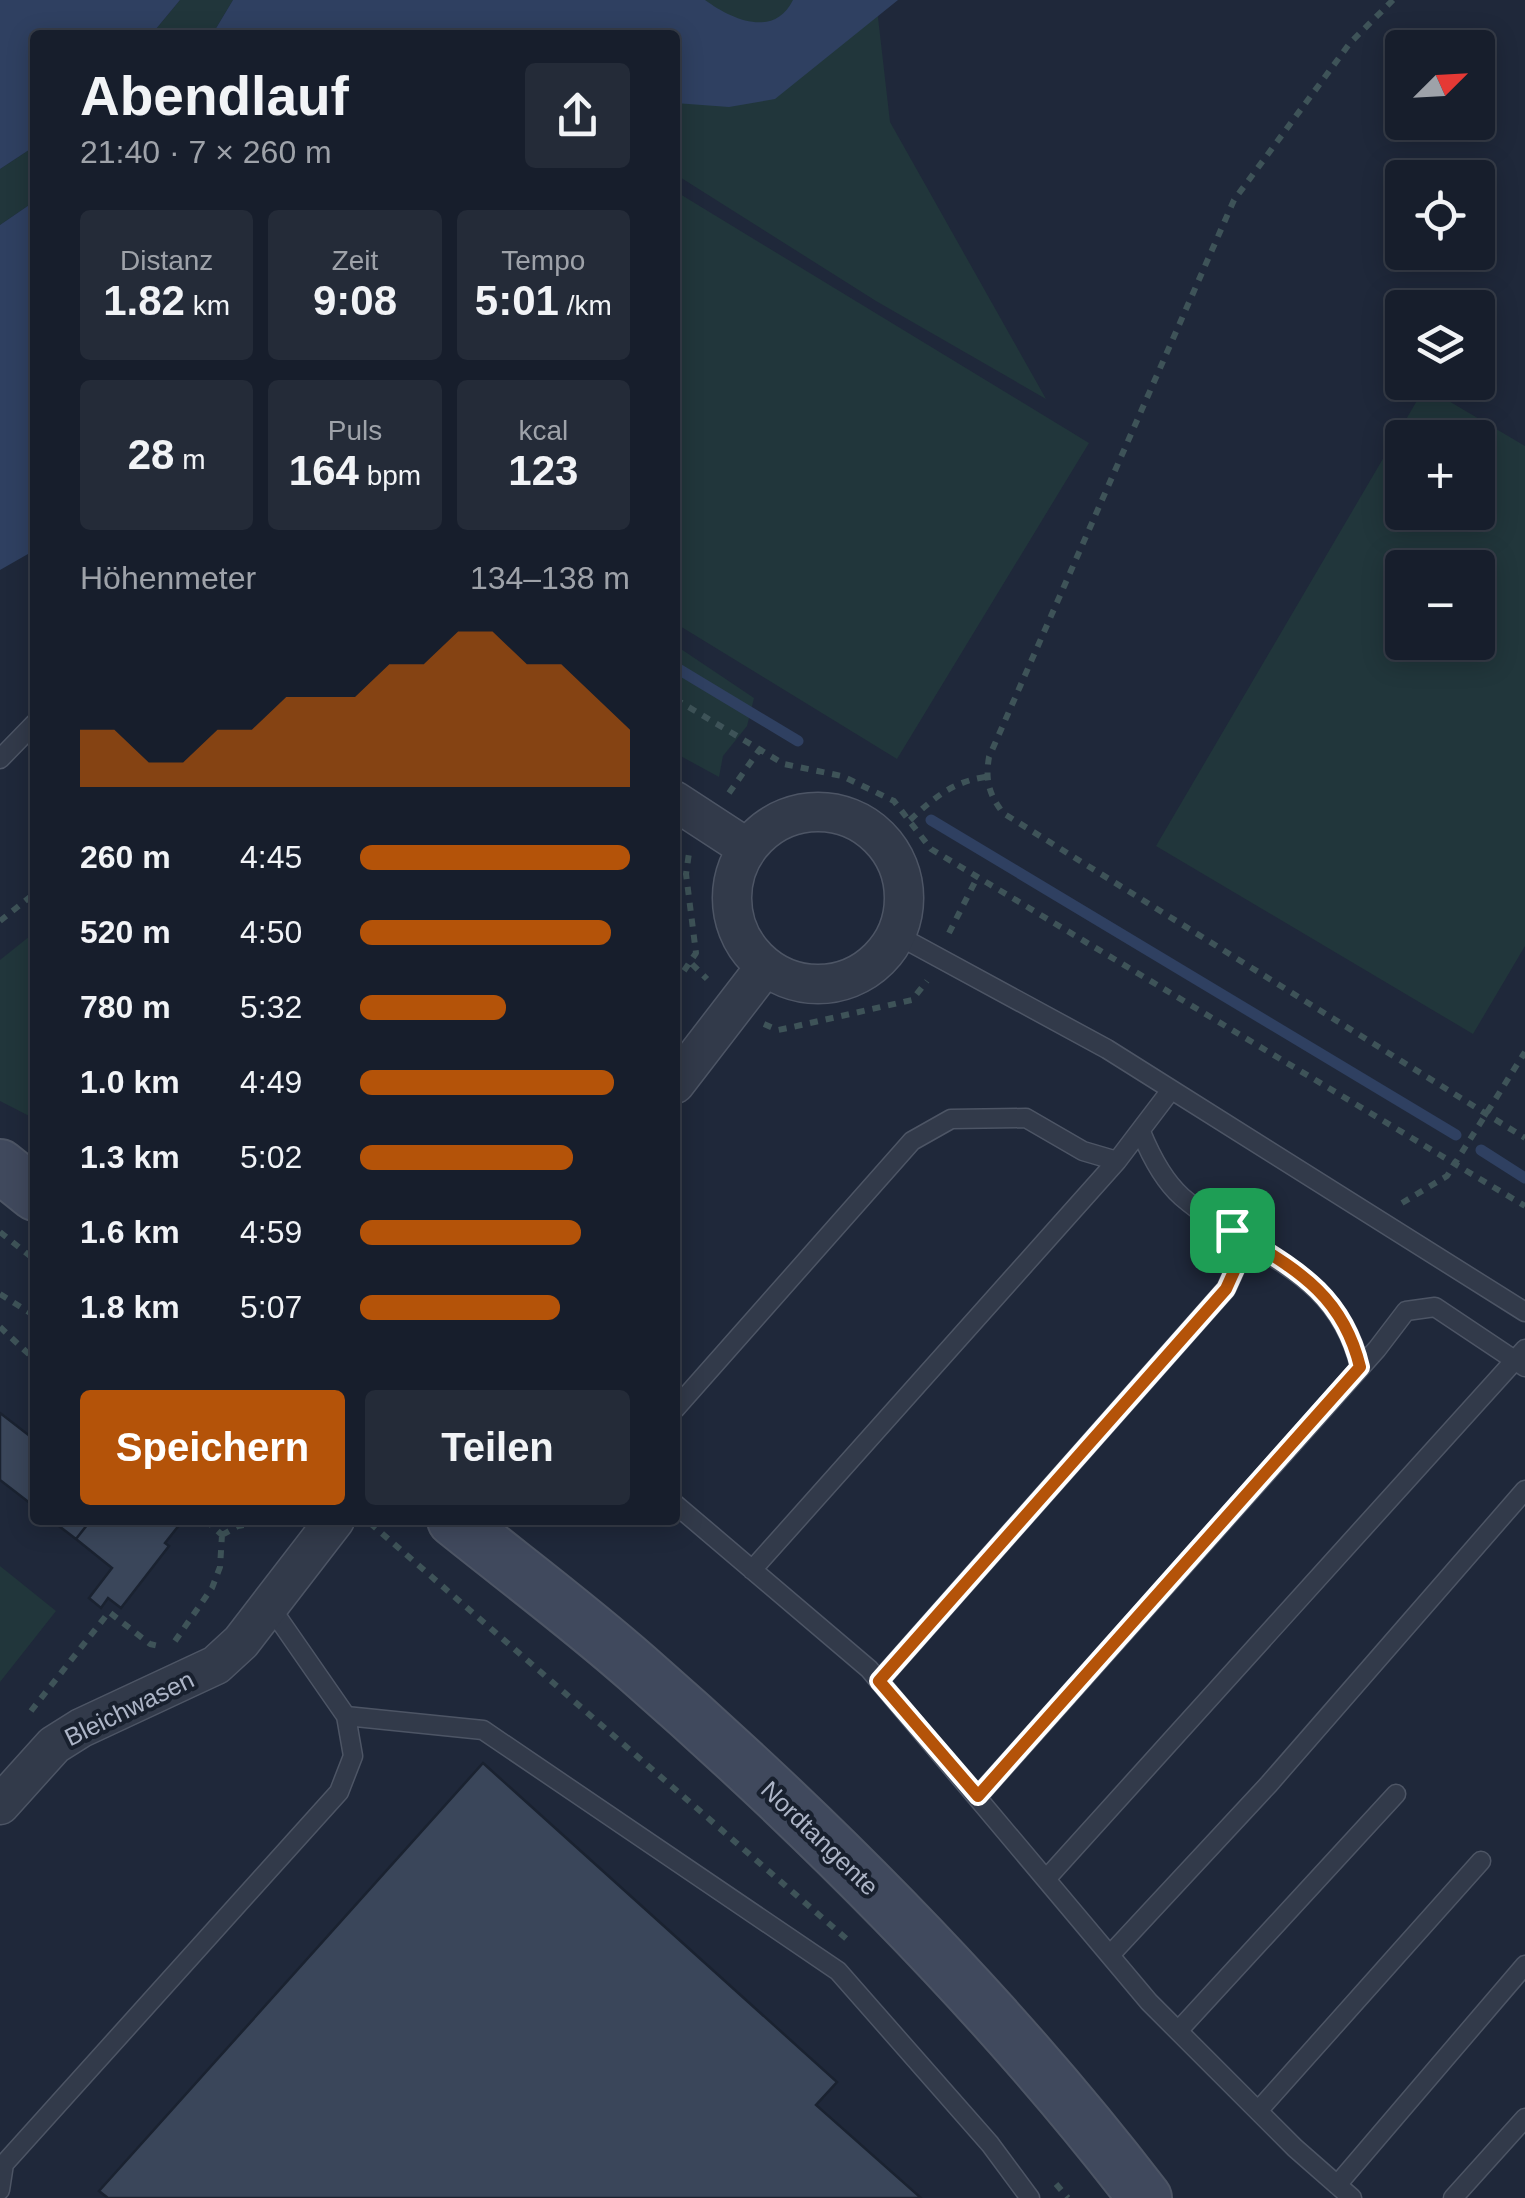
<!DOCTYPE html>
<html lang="de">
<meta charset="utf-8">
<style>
body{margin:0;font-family:Arial,sans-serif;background:#242b38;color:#f1f3f6;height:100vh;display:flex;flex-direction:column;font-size:38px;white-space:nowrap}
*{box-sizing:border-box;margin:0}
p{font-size:32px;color:#9ea2a9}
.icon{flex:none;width:55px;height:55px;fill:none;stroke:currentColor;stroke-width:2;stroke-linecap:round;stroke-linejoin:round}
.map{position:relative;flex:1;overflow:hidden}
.side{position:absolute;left:30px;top:30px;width:650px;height:1495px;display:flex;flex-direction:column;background:#171e2c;border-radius:10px;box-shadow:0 5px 25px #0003,0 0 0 2px #363c48}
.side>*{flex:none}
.needle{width:65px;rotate:66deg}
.tools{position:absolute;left:1385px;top:30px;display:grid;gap:20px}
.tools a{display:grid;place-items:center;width:110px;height:110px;border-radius:10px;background:#171e2c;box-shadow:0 5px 25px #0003,0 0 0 2px #363c48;font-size:50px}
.pin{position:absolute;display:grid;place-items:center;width:85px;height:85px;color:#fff;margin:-42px;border-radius:20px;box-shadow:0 5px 15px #0006}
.round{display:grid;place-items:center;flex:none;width:105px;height:105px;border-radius:10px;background:#242b38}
.summary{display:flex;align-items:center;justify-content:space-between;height:170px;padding:0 50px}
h1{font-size:55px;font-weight:600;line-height:75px}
.metrics{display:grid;grid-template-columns:repeat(3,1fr);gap:15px;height:170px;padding:10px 50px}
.metrics div{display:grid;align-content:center;border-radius:10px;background:#242b38;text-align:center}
.metrics b{font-size:42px;font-weight:600}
.metrics small{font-size:28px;font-weight:400}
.metrics p{font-size:28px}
.chart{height:280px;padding:20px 50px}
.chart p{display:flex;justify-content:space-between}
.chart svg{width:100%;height:180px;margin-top:10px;fill:#b45309;opacity:.7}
.primary-button{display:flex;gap:20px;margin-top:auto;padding:20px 50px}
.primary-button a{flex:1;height:115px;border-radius:10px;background:#b45309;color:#fff;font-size:40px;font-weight:600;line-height:115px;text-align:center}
.primary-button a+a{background:#242b38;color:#f1f3f6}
ul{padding:0 50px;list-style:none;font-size:32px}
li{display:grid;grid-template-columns:160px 120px 1fr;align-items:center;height:75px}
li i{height:25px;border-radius:12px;background:#b45309}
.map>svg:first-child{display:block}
</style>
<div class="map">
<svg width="1525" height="2198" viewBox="0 0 1525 2198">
<rect width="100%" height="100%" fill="#1f283a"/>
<path fill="#21363b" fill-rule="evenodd" d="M180 0H233L212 35H151Z
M562 0H876L890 122 1046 399 876 301 675 174V35H545Z
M35 146V201L0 225V169Z
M675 191 1089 443 897 759 675 623Z
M1425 387 1525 446V946L1473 1034 1156 846ZM1402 438H1478V512H1402ZM1402 568H1478V642H1402Z
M675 645 754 698 747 726 723 756 719 777 675 753Z
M35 932V1119L0 1101V960Z
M0 1566 56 1611 0 1682Z"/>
<path fill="#2f4061" d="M0 0H180L151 35H35V146L0 169Z
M233 0H705C731 19 774 39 793 0H898L775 99 729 107 675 103V35H212Z
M35 201V550L0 570V225Z"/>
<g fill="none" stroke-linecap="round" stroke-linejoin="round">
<path stroke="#2f4061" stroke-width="11" d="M675 667 798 741
M931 820 1456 1135
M1481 1150 1525 1178"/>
</g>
<path fill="#3a465a" stroke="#1a2230" stroke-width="2.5" d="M0 1413 35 1440V1507L0 1480Z
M51 1520H91L76 1539Z
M91 1520H176L180 1524 165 1543 169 1546 121 1608 108 1598 101 1608 89 1598 112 1568 76 1539Z
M483 1763 837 2082 816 2105 921 2198H108L99 2191Z"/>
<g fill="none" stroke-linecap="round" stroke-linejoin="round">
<g stroke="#4d5565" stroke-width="21">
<path id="lane" d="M0 759 35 723
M897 935 1107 1049 1525 1312
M1141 1132C1150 1154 1164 1181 1182 1197 1251 1256 1336 1267 1360 1367
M675 1409 912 1141 951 1119 1026 1118 1083 1151 1117 1161 1171 1090
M675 1504 869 1669 1149 2002 1295 2148 1352 2198
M752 1570 1117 1161
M879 1681 1226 1289 1240 1258 1232 1230
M346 1716 483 1730 838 1971 990 2144 1030 2198
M978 1796 1377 1349 1406 1311 1435 1307 1525 1367
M1047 1878 1525 1349
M1110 1955 1269 1784 1525 1490
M1178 2031 1396 1794
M1258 2111 1481 1861
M1337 2185 1525 1965
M0 2190 4 2164 339 1792 353 1756 346 1716 269 1605
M1453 2198 1525 2118"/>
</g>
<g stroke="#4d5565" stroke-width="41">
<path id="street" d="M675 801 747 848
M732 898a86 86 0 1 1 172 0a86 86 0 1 1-172 0Z
M675 1084 765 967
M0 1805 54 1745 81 1728 216 1665 241 1642 335 1520"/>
</g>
<g stroke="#4d5565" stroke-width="56">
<path id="secondary" d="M0 1166 35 1194
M454 1520C515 1569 578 1616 637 1668 821 1829 996 2004 1145 2198"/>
</g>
<path stroke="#3e5358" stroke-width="6" stroke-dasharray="8 8" stroke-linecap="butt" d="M1393 0 1350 43 1234 200 989 757C985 781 989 794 1003 813L1525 1138
M675 699 784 764 842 776 894 801 931 849 1525 1206
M729 793 760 749
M910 820C934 798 952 782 985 777
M0 921 35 893
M949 933 978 876
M692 964 707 979
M675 984 696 953 686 874 689 853
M764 1024 778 1030 788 1028 912 1000 927 981
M1402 1203 1447 1176 1525 1052
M0 1232 35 1260
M0 1294 35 1316
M0 1327 35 1360
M206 1520 222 1535
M370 1523 850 1942
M222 1535 238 1526 272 1520
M175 1641 212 1588 220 1567 222 1535
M31 1711 109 1612 150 1644 163 1647
M1056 2184 1068 2198"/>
<use href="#lane" stroke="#323a4a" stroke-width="18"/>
<use href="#street" stroke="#323a4a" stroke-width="38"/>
<use href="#secondary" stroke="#40495d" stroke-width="52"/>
</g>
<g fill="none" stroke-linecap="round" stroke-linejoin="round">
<g stroke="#fff" stroke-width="20">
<path id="route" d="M1232 1230C1293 1268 1342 1292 1360 1367L978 1796 879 1681 1226 1289 1240 1258Z"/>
</g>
<use href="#route" stroke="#b45309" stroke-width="12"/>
</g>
<g text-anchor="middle" stroke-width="8" stroke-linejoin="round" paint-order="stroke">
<g font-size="25" fill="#adb5c7" stroke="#18202e">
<text transform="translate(129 1708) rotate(-26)" y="9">Bleichwasen</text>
<text transform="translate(820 1838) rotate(44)" y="9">Nordtangente</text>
</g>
</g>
</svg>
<div class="tools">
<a><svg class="needle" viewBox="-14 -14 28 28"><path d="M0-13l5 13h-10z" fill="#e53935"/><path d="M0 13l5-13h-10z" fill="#9ea2a9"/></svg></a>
<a><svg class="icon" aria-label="locate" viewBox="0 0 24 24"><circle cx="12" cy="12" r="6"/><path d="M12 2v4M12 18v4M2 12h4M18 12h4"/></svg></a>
<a><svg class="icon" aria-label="layers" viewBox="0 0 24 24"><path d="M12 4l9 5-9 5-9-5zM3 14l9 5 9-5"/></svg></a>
<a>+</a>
<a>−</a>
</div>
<div class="pin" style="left:1232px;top:1230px;background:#1e9e55"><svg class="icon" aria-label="arrive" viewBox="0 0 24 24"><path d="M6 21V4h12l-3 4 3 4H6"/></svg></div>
<section class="side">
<div class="summary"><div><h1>Abendlauf</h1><p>21:40 · 7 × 260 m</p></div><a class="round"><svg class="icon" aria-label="share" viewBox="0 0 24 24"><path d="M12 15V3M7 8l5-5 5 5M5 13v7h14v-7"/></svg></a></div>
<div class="metrics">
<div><p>Distanz</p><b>1.82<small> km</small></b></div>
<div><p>Zeit</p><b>9:08</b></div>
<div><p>Tempo</p><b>5:01<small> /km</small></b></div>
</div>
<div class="metrics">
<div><b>28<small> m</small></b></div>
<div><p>Puls</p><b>164<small> bpm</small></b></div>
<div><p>kcal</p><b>123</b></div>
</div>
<div class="chart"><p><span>Höhenmeter</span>134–138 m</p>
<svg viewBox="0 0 160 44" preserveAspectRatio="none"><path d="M0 44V30L10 30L20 38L30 38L40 30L50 30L60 22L70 22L80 22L90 14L100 14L110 6L120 6L130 14L140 14L150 22L160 30V44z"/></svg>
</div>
<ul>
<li><b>260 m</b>4:45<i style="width:100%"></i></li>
<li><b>520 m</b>4:50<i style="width:93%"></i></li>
<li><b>780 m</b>5:32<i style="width:54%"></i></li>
<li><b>1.0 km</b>4:49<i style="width:94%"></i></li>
<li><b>1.3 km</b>5:02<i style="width:79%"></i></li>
<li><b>1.6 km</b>4:59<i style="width:82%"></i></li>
<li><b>1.8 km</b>5:07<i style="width:74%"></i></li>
</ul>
<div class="primary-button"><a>Speichern</a><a>Teilen</a></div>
</section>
</div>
